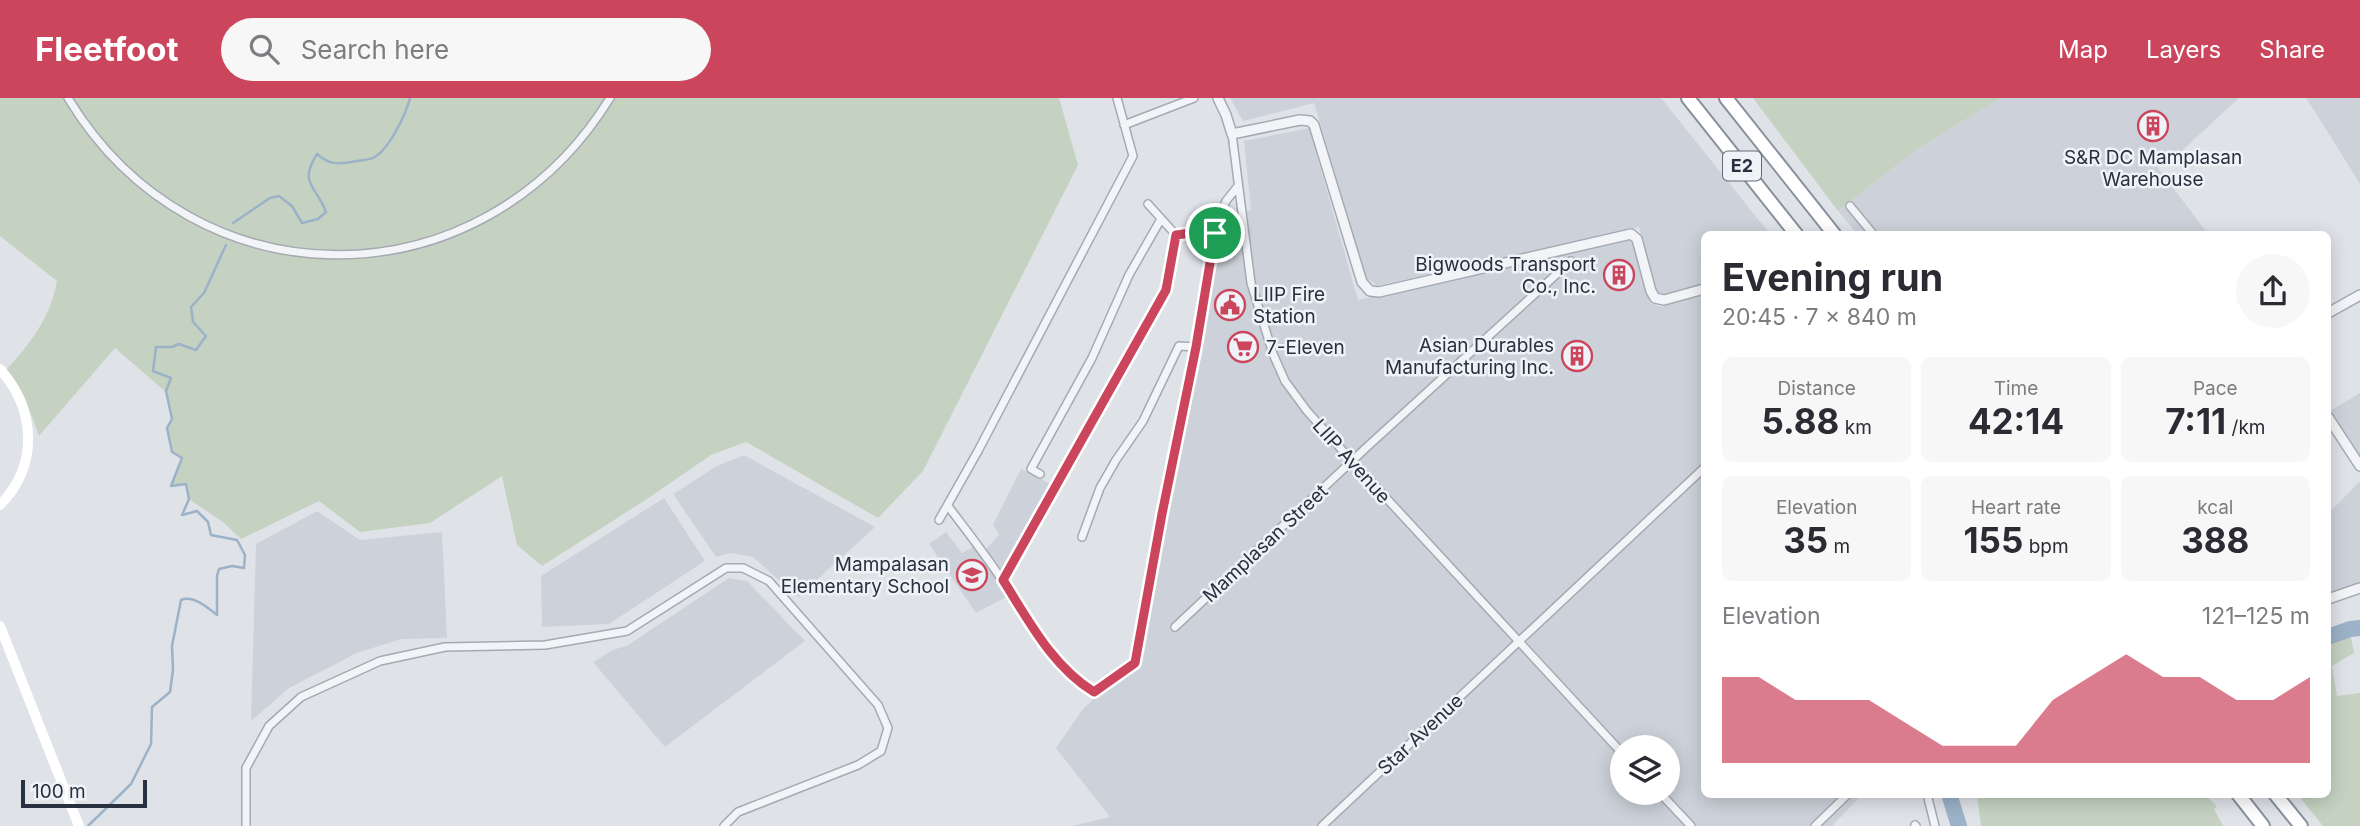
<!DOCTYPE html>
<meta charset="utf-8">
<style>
body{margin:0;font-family:Inter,sans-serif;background:#f7f7f7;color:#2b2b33;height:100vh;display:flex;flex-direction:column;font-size:26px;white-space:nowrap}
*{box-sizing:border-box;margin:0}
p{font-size:23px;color:#7c7c81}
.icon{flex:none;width:38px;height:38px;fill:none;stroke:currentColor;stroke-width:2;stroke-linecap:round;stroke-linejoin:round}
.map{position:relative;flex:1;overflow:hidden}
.side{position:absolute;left:1701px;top:133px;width:630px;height:567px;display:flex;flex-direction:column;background:#fff;border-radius:10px;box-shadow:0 4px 18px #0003}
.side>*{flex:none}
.tools{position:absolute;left:1610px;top:637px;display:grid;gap:14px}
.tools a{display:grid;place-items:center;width:70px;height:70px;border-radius:50%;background:#fff;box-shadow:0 4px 18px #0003;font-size:35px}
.scale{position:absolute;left:21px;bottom:18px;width:126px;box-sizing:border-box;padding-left:7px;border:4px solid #28313f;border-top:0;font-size:19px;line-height:24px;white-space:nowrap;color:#28313f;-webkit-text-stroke:5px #eff2f6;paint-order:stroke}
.pin{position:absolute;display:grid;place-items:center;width:60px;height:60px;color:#fff;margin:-30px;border:4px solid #fff;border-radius:50%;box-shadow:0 2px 7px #0007}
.round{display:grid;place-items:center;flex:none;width:74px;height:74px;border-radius:37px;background:#f7f7f7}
.headline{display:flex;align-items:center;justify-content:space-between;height:119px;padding:0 21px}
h1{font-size:38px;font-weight:700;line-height:52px}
.stats{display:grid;grid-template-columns:repeat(3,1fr);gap:10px;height:119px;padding:7px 21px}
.stats div{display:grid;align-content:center;border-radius:10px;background:#f7f7f7;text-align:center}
.stats b{font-size:35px;font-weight:700}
.stats small{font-size:19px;font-weight:400}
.stats p{font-size:19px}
.chart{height:196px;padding:14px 21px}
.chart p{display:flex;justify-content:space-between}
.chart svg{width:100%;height:126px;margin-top:7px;fill:#cb465d;opacity:.7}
header{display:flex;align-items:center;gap:42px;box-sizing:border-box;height:98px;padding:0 35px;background:#cb465d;color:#fff}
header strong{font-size:33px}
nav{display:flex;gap:38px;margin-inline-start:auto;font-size:24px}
.search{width:490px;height:63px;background:#f7f7f7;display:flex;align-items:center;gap:18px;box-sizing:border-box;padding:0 24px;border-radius:38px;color:#7c7c81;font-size:26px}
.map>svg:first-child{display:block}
</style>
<header>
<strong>Fleetfoot</strong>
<div class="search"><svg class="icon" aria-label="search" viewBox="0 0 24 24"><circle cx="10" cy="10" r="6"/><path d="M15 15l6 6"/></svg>Search here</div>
<nav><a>Map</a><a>Layers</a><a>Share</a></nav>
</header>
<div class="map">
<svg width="2360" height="728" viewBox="0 0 2360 728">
<rect width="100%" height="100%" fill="#dfe3e8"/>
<path fill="#cdd2da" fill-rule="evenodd" d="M1230 0H1661L1770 136H1704V186L1666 197 1655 194 1639 129 1377 188 1366 179 1314 5 1243 23Z
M2000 0H2239L2175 59 2153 63 2208 136H1857L1838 113 1916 52Z
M2306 0H2360V86L2319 20Z
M1309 30 1358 202 1633 140 1650 205 1662 209 1704 196V696L1862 697 1832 728H1072L1110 719 1056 650 1083 611 1100 595 1138 570 1226 118 1251 112 1244 43ZM1622 649H1668V695H1622Z
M2360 295V376L2328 326V314Z
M744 357 875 429 798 499 753 459 731 455 716 459 673 396 717 368Z
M1021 371 1055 388 1003 477 986 451 999 437 993 427Z
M2360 383V487L2328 497V416Z
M664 400 705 463 609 526 542 529 541 478Z
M317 413 360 442 442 434 447 540 401 541 357 555 289 590 251 623 256 446Z
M946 434 962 455 975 448 1008 498 976 515 929 446Z
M729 480 747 483 805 543 665 649 593 564 613 552 628 547Z"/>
<path fill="#c5d2c1" d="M0 0H1059L1078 67 923 373 878 420 746 344 711 357 644 403 542 468 517 447 502 378 430 425 360 434 319 403 241 441 224 425 189 401 185 386 171 388 182 360 172 354 167 330 172 321 166 294 115 250 39 338 25 300 6 272C30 246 51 219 57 183L0 138Z
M1753 0H2000L1916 52 1838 113Z
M2351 539 2354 555 2332 568 2337 598 2360 595V728H2323L2298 697 2328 696V546Z
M1977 697H2206L2217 709 2214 711 2223 728H1981Z"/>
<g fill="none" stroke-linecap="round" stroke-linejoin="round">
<path stroke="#9bb2c8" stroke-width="2.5" d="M233 125 270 100 279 98 292 108 302 125 318 121 326 114C316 87 298 86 317 56 330 68 341 66 357 63 362 62 369 62 373 60 389 52 406 16 410 0
M88 728 131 686 151 646 152 609 170 594 173 572 172 548 181 502C193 497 207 509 217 517V478L219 471 232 468 244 470 245 457 237 442 211 437 208 424 197 413 182 417 189 401 186 386 171 388 182 360 172 354 167 330 172 321 166 293 171 280 153 273 156 249H172L179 246 196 252 206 238 193 224 191 209 204 195 226 147"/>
<path stroke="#9bb2c8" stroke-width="16" d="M2328 539 2350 531 2360 530
M1949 696 1959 728"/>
<g stroke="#a4aab2" stroke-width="10">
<path id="minor" d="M68 0C195 210 482 208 610 0
M1124 27 1194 0
M1232 36 1251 185 1273 256 1285 283 1307 313 1352 363 1622 655
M1148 106 1176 137
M1850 108 1873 136
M1176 137 1200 134 1215 135
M1040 376 1031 371 1092 260 1129 177 1161 121
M948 408C966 432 985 456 1002 482 1030 522 1051 567 1094 594L1135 564 1162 416 1196 249 1217 124 1226 103 1238 88
M939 422 978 353 1133 58 1117 0
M1082 439 1100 390 1116 362 1143 323 1179 248 1196 249
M1003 482 1166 192 1176 137
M1175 529 1368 348 1571 163
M1660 695 1691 728
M1927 696 1935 728
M1915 727 1916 728
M246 728V670L269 628 301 599 380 563 445 549 545 547 627 533 726 470H743L769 483 878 607 888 630 881 653 858 667 738 714 724 728
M1322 728 1704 370
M1815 728 1848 696"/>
</g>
<g stroke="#a4aab2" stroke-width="12">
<path id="tertiary" d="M1218 0 1226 17 1232 36 1300 22 1310 23 1314 27 1362 184 1370 193 1379 194 1631 136 1637 141 1651 193 1655 200 1664 202 1704 191
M2328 215 2360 197
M2328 319 2360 368
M2328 501 2360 490"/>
</g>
<g stroke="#87919e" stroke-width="16">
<path id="motorway" d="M1688 0 1796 136
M1726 0 1834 136
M2238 696 2263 728
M2275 696 2301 728"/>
</g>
<use href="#minor" stroke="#f2f4f7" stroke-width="7"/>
<use href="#tertiary" stroke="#f2f4f7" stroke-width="9"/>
<path stroke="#fff" stroke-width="10" d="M0 271C36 312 39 367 0 407
M0 528 79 728"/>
<use href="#motorway" stroke="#fff" stroke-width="12"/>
</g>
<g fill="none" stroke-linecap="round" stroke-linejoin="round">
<g stroke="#fff" stroke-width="14">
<path id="route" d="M1199 134 1215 135 1196 249 1162 416 1135 565 1094 594C1052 568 1029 523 1003 482L1166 192 1176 137Z"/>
</g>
<use href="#route" stroke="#cb465d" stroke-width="9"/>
</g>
<defs>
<g id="building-ring" transform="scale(1.575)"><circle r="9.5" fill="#eff2f6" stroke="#cb465d" stroke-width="1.5"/><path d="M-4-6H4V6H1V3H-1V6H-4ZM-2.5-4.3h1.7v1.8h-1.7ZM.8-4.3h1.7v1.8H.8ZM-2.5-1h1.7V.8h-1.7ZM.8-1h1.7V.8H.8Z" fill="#cb465d"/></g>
<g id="civic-ring" transform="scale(1.575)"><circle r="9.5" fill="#eff2f6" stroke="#cb465d" stroke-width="1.5"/><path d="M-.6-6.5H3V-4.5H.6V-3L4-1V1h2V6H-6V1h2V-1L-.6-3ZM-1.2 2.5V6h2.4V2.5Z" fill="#cb465d"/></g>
<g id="supermarket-ring" transform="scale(1.575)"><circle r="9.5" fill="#eff2f6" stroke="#cb465d" stroke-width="1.5"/><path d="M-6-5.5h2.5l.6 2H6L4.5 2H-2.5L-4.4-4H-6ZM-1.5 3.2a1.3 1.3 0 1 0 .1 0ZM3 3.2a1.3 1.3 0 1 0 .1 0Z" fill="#cb465d"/></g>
<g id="school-ring" transform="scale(1.575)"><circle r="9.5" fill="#eff2f6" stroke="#cb465d" stroke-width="1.5"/><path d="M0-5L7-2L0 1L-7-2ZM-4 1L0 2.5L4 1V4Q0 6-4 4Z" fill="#cb465d"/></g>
</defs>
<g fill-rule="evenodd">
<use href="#building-ring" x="2153" y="28"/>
<use href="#building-ring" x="1619" y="177"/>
<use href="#civic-ring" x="1230" y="207"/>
<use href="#supermarket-ring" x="1243" y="249"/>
<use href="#building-ring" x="1577" y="258"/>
<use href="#school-ring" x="972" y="477"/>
</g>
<g text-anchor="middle" stroke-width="5" stroke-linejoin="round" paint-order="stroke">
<rect fill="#eff2f6" stroke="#646b76" stroke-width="2" x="1723" y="53.5" width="38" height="29" rx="5"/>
<g font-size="18" font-weight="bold" fill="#28313f">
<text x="1742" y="74">E2</text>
</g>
<g font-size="19" fill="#28313f" stroke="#eff2f6" text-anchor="end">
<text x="2153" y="66" text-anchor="middle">S&amp;R DC Mamplasan<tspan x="2153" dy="22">Warehouse</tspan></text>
<text x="1596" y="173">Bigwoods Transport<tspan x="1596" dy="22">Co., Inc.</tspan></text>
<text x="1253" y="203" text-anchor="start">LIIP Fire<tspan x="1253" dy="22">Station</tspan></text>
<text x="1554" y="254">Asian Durables<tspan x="1554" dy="22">Manufacturing Inc.</tspan></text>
<text x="1266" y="256" text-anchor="start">7-Eleven</text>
<text x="949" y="473">Mampalasan<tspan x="949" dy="22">Elementary School</tspan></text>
</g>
<g font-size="19" fill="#28313f" stroke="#eff2f6">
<text transform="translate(1352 363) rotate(48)" y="7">LIIP Avenue</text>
<text transform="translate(1265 445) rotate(-43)" y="7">Mamplasan Street</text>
<text transform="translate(1420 636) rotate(-43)" y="7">Star Avenue</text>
</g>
</g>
</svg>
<div class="tools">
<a><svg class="icon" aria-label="layers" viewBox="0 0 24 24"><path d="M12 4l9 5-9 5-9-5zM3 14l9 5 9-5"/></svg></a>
</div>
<div class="scale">100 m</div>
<div class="pin" style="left:1215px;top:135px;background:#1e9e55"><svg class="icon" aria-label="arrive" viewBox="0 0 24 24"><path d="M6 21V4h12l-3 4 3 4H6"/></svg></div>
<section class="side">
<div class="headline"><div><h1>Evening run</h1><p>20:45 · 7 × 840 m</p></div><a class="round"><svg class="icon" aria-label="share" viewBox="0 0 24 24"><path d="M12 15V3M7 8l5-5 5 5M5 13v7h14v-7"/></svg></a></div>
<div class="stats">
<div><p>Distance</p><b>5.88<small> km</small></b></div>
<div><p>Time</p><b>42:14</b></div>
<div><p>Pace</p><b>7:11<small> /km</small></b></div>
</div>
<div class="stats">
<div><p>Elevation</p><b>35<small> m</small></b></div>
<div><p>Heart rate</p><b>155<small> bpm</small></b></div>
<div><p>kcal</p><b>388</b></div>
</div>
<div class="chart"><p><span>Elevation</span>121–125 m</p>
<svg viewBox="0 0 160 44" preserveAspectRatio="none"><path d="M0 44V14L10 14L20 22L30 22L40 22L50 30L60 38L70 38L80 38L90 22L100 14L110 6L120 14L130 14L140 22L150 22L160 14V44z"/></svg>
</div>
</section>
</div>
